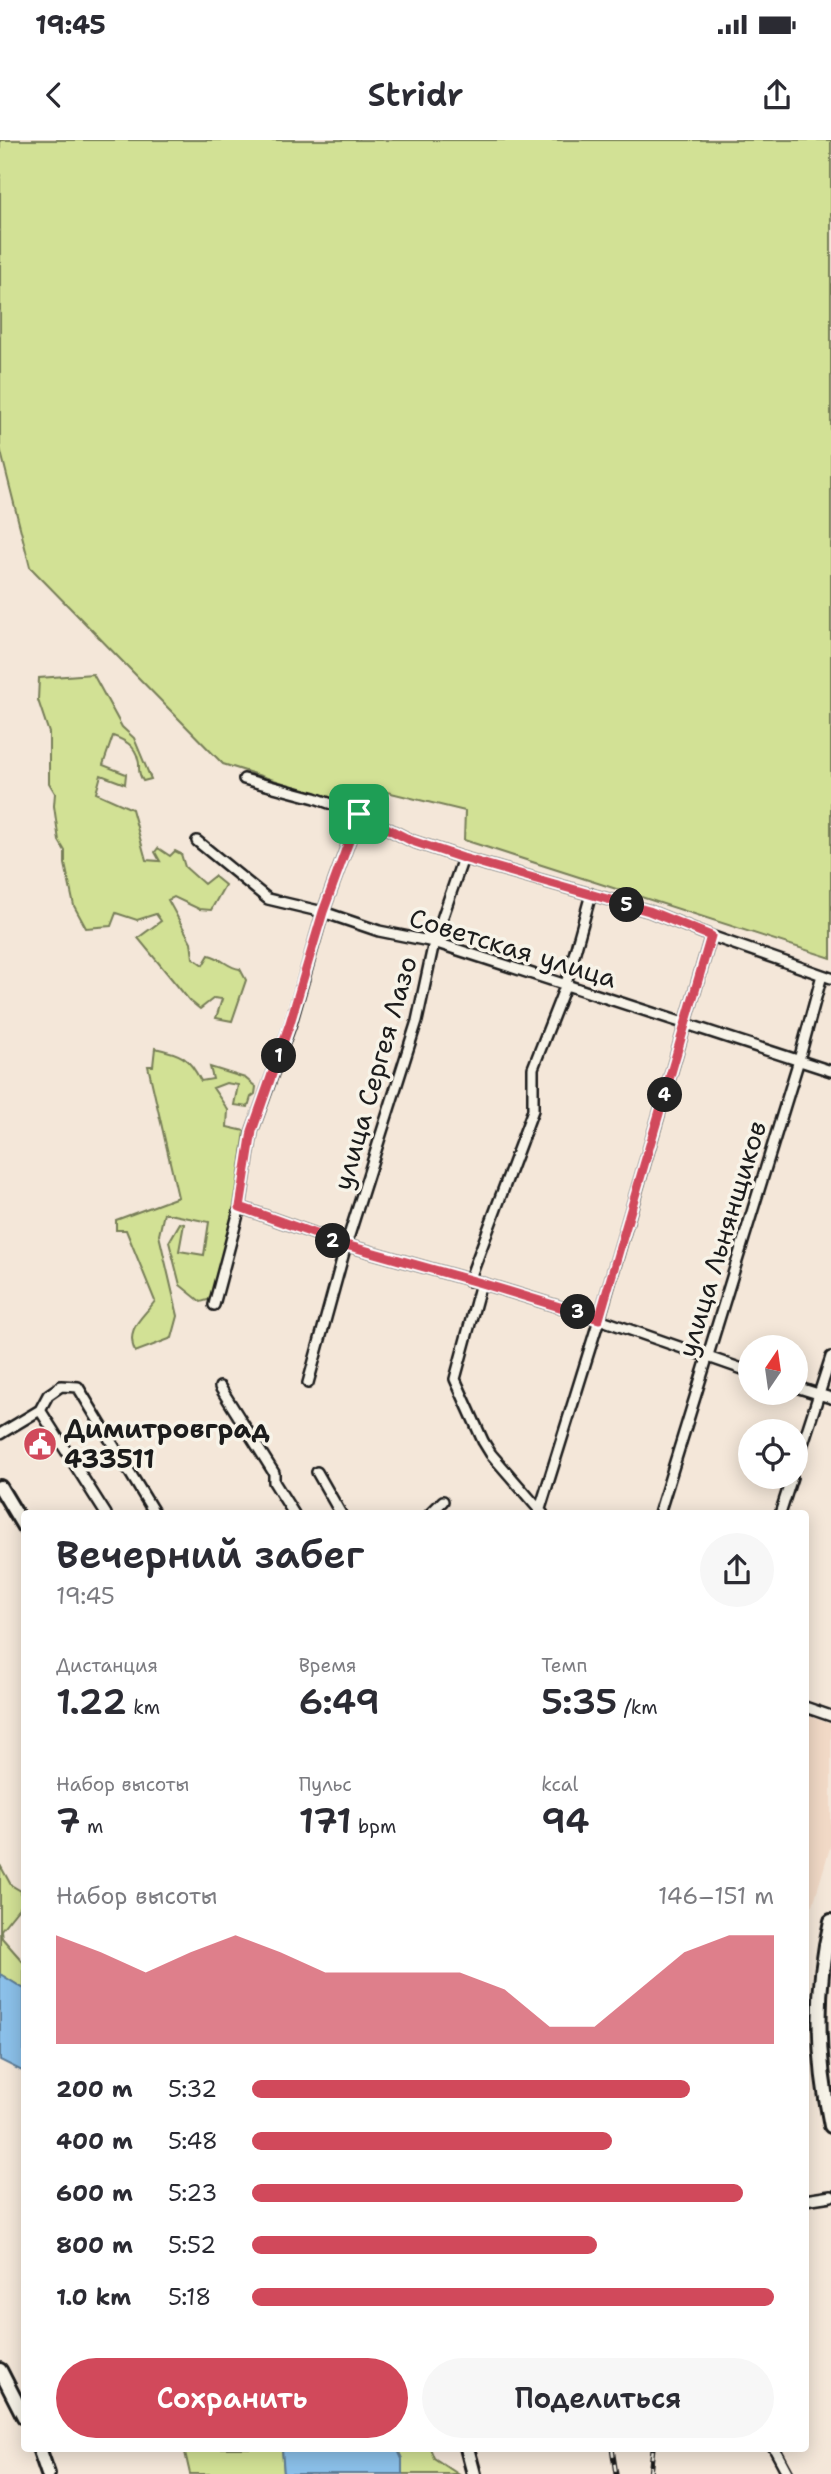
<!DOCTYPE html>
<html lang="ru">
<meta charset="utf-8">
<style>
body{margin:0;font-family:"Shantell Sans",sans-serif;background:#f7f7f7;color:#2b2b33;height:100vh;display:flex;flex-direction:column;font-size:26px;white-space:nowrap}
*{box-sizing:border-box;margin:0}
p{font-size:23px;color:#7c7c81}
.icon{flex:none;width:38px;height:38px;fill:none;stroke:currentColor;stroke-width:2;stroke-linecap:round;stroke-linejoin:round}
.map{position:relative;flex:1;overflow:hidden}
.sheet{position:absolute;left:21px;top:1370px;width:788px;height:942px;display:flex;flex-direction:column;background:#fff;border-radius:7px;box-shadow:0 4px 18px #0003}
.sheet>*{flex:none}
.needle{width:46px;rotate:13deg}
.fabs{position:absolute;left:738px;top:1195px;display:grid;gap:14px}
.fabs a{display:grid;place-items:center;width:70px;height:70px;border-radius:50%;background:#fff;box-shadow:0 4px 18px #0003;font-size:35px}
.pin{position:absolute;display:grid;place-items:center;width:60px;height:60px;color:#fff;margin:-30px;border-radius:14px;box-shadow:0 4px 10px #0006}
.km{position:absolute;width:35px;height:35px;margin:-18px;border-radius:50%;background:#222;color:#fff;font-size:19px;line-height:35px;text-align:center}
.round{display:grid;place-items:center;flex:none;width:74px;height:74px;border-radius:37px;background:#f7f7f7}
.head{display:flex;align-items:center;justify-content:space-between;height:119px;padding:0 35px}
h1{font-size:38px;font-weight:600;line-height:52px}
.figures{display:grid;grid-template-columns:repeat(3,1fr);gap:10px;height:119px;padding:7px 35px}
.figures div{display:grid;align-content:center}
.figures b{font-size:35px;font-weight:600}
.figures small{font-size:19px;font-weight:400}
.figures p{font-size:19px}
.chart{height:196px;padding:14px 35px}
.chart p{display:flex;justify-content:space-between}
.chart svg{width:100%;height:126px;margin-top:7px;fill:#d1495b;opacity:.7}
.action{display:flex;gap:14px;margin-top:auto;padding:14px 35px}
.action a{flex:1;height:80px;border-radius:42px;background:#d1495b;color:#fff;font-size:28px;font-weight:600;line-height:80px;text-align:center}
.action a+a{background:#f7f7f7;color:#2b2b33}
ul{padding:0 35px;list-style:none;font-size:23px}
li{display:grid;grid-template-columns:112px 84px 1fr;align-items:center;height:52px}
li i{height:18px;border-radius:9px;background:#d1495b}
.status{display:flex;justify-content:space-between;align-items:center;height:49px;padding:0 35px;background:#fff;direction:ltr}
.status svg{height:19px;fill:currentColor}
header{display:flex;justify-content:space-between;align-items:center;height:91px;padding:0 35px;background:#fff;font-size:32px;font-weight:600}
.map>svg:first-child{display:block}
</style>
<div class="status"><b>19:45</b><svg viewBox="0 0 49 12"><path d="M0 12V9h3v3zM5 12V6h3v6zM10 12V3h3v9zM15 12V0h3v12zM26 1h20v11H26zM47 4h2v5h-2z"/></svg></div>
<header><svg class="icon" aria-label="back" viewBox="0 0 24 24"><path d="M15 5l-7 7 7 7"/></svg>Stridr<svg class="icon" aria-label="share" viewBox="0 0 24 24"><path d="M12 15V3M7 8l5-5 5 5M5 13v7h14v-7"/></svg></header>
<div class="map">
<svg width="831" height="2334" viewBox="0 0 831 2334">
<rect width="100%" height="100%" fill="#f4e7d9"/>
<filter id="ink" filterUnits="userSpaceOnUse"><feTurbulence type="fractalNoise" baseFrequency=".0143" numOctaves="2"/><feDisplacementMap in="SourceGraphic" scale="14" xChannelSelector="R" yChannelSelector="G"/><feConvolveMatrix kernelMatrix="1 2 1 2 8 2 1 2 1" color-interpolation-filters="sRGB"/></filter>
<g filter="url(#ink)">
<path fill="#f1d9c6" d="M805 1575 831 1584V1704L813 1765 805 1763Z"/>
<path fill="#d2e195" stroke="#777e58" stroke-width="2" d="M0 0H831V818L464 700 465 671 387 652 354 665 223 624 30 427 0 308Z
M93 534 122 587 134 598 151 639 143 641C136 630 141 628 138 619 135 605 124 600 113 596L103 625 126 634 125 644 101 635 96 653 132 669 146 720 160 721 155 712 158 708 170 716 175 711 181 714 185 727 204 744 214 736 225 745 211 770 199 769 174 757 168 760 191 802 193 818 203 825 209 815C222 818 228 828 240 829L246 840 232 881 216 878 222 859 214 858 200 869 189 860 138 798 161 781 156 774 137 780 116 773 111 786 86 788 74 766 65 724V711L59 701 54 666 55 653 49 643V593L38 560 39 538Z
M155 908C181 914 188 916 201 941L213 939 210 927 245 938 256 947 255 954 251 957 248 967 234 965 238 945 226 943 213 948 228 970 227 987 245 991 235 1067 211 1159 201 1162 180 1145 169 1102 180 1083 184 1084 179 1111 204 1115 209 1082 164 1073 159 1095 178 1176 172 1198 135 1212C125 1188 142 1179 155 1161L126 1090H116V1080L178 1057 148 926H153Z
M0 1725 11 1745 21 1751V1765L1 1790 2 1798 24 1823V1849L0 1834Z
M184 2308H282L284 2334H190Z
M397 2308H430L434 2318 458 2334H402V2319Z"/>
<path fill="#8bc0e9" stroke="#5f7e97" stroke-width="2" d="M0 1834 24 1849V1932L0 1920Z
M282 2308H397L402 2319V2334H284Z"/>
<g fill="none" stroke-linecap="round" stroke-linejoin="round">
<g stroke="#1c1c1c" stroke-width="14">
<path id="minor" d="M244 639 315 658 359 674 412 701 463 718 649 771 711 796 831 838
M197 701 268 759 323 772 379 791 434 802 831 931
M240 1067 346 1105 481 1143 599 1179 751 1232
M469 1141 533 970V928L566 844 591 754
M481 1143 455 1239 483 1301 491 1314 543 1374
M214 1165 240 1067 252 991 291 883 323 772 359 674
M308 1243 346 1105 417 881 434 802 463 718
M220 1247 274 1333V1342L294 1374
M796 1247 831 1258
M40 1270 106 1374
M0 1294 40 1270 48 1255 61 1246 78 1247 155 1374
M796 1325 831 1217
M317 1332 341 1374
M540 1369 601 1173 711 796
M430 1374 443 1361
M659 1374 799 920 822 835
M780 1374 792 1337
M805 1567 831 1576
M805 2060 831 2056
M774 2308 788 2334"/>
</g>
<g stroke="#1c1c1c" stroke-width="18">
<path id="secondary" d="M0 1347 24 1387
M831 1781C815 1847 817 1919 831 1986
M0 2230 24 2277
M39 2308 48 2334
M467 2308 474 2334"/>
</g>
<use href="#minor" stroke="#f7f3e8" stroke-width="9"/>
<use href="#secondary" stroke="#f7f3e8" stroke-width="12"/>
<g stroke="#1c1c1c" stroke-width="5">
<path id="rail" d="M612 2308 616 2334
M650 2334 653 2308"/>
</g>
<use href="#rail" stroke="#f7f3e8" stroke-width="2.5" stroke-dasharray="8" stroke-linecap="butt"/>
</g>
</g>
<g fill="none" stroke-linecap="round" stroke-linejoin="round" filter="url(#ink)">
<g stroke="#fff" stroke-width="14">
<path id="route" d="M359 674 412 701 463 718 649 771 711 796 599 1179 481 1143 346 1105 240 1067 252 991 290 883 323 772Z"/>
</g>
<use href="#route" stroke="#d1495b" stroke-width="9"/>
</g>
<defs>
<g id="civic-disc" transform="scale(1.75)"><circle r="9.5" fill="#d1495b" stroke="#f7f3e8"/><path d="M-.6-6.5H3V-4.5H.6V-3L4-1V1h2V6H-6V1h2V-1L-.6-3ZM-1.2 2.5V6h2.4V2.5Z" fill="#fff"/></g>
</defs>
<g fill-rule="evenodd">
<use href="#civic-disc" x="40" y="1304"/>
</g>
<g text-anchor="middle" stroke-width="7" stroke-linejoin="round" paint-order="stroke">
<g font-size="26" fill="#1c1c1c" stroke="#f7f3e8">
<text transform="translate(513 808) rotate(17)" y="9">Советская улица</text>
<text transform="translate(375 933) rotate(-74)" y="9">улица Сергея Лазо</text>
<text transform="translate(722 1099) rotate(-73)" y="9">улица Льнянщиков</text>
</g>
<g font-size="26" font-weight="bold" fill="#1c1c1c" stroke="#f7f3e8" text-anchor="start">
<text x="64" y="1298">Димитровград<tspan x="64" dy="30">433511</tspan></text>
</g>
</g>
</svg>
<div class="fabs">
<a><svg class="needle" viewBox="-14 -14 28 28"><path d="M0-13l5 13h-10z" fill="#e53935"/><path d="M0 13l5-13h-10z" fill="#7c7c81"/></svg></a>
<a><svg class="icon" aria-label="locate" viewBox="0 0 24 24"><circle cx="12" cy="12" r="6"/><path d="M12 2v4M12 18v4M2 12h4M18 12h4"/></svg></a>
</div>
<div class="pin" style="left:359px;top:674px;background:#1e9e55"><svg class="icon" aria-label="arrive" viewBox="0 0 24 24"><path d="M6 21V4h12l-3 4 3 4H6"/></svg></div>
<b class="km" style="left:279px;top:916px">1</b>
<b class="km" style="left:333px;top:1101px">2</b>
<b class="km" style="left:578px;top:1172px">3</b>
<b class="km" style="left:665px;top:955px">4</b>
<b class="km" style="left:627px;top:765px">5</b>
<section class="sheet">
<div class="head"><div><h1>Вечерний забег</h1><p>19:45</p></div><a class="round"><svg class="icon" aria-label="share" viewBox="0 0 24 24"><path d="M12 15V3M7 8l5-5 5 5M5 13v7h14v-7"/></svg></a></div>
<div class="figures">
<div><p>Дистанция</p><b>1.22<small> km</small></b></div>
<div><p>Время</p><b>6:49</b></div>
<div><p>Темп</p><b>5:35<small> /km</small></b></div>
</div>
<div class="figures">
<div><p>Набор высоты</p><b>7<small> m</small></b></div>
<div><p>Пульс</p><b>171<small> bpm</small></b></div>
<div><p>kcal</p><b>94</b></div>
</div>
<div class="chart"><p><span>Набор высоты</span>146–151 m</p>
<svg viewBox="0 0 160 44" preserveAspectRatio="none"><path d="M0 44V6L10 12L20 19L30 12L40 6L50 12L60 19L70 19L80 19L90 19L100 25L110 38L120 38L130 25L140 12L150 6L160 6V44z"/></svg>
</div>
<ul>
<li><b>200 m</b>5:32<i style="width:84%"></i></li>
<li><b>400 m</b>5:48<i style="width:69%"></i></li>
<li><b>600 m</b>5:23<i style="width:94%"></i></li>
<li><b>800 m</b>5:52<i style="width:66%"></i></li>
<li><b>1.0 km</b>5:18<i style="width:100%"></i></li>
</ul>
<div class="action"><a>Сохранить</a><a>Поделиться</a></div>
</section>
</div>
